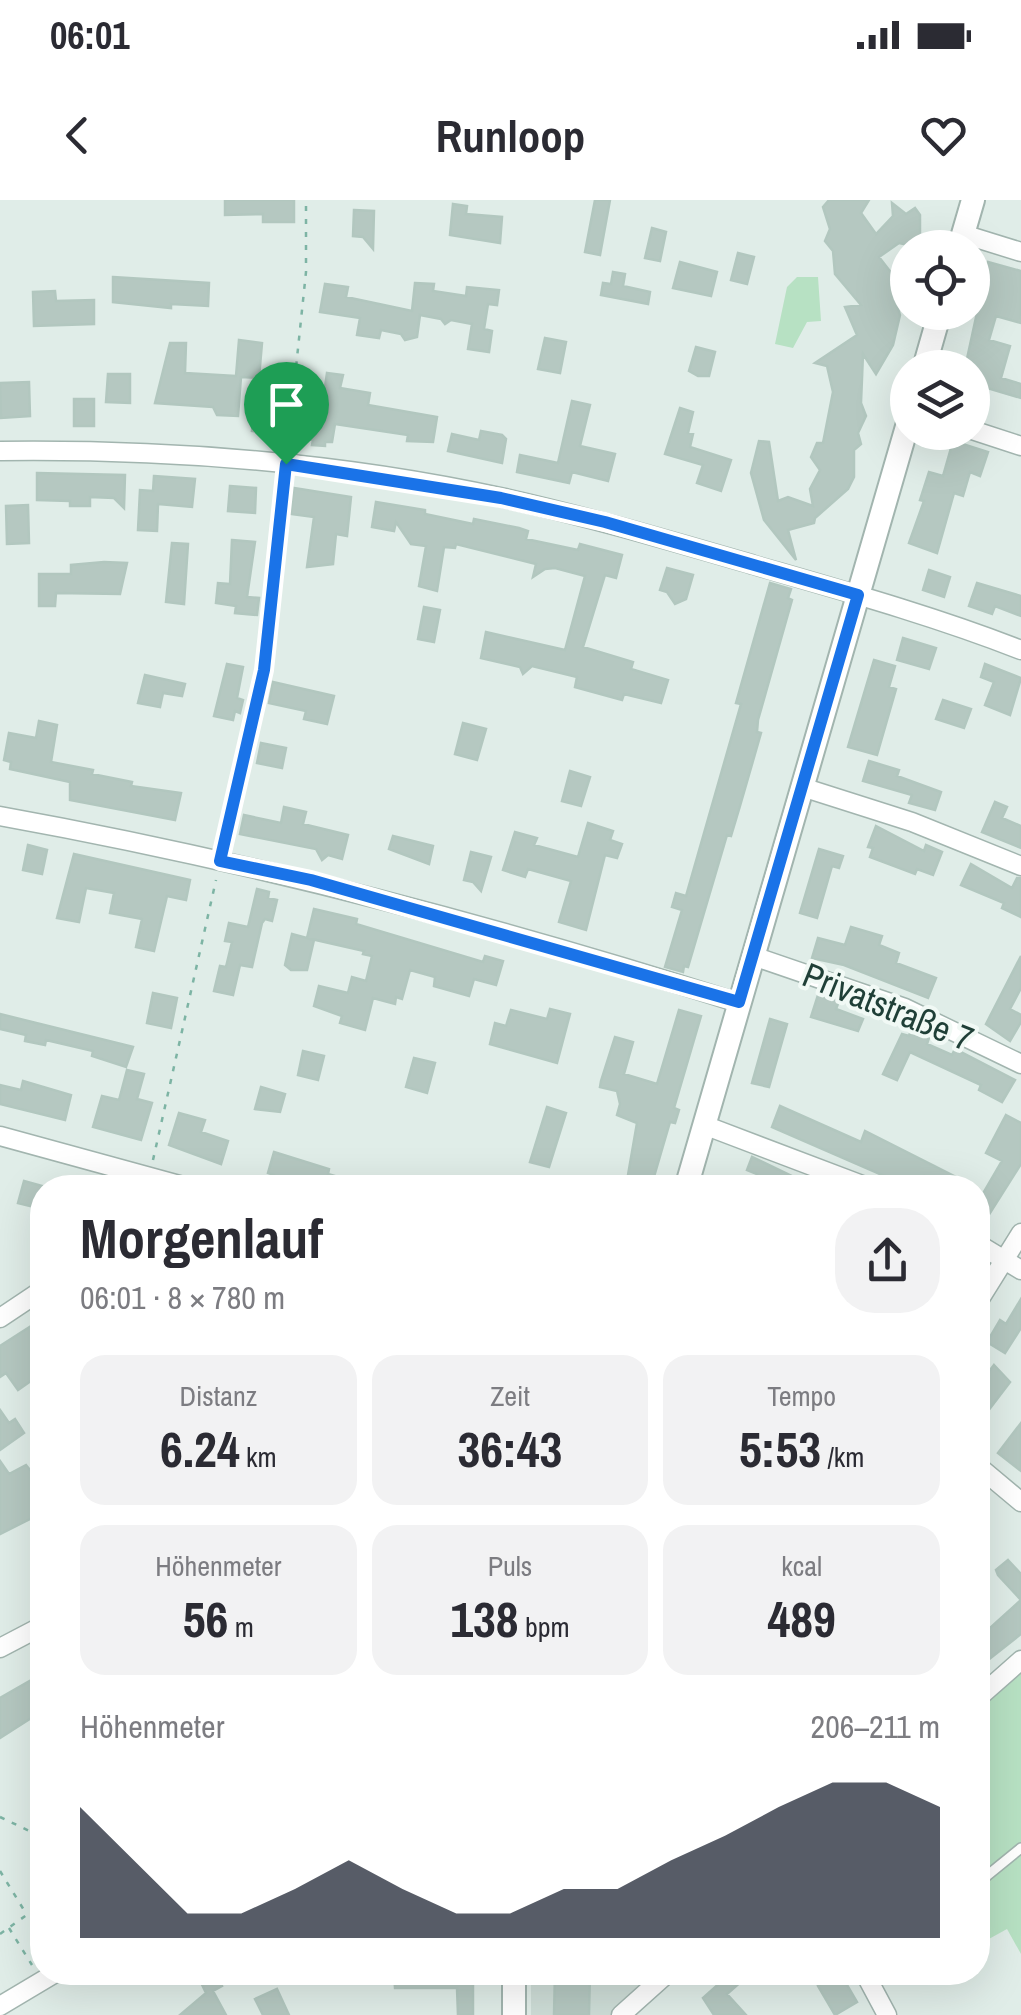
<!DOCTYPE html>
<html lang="de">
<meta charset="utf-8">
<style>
body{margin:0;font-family:"Archivo Narrow",sans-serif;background:#f2f2f3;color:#2b2b33;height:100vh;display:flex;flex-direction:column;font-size:38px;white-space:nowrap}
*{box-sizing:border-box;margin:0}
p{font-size:32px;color:#7c7c81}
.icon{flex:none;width:55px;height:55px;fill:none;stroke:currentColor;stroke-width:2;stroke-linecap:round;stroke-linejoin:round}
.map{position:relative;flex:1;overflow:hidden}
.drawer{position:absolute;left:30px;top:975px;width:960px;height:810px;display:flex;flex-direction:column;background:#fff;border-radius:40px;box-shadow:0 10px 40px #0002}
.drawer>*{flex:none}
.tools{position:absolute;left:890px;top:30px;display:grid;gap:20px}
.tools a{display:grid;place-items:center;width:100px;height:100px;border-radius:50%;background:#fff;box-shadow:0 10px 40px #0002;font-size:50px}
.pin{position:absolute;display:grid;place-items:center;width:85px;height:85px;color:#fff;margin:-102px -42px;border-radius:50% 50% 50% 0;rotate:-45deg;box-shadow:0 0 10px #0007}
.pin .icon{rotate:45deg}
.round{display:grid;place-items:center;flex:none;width:105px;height:105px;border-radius:40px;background:#f2f2f3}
.headline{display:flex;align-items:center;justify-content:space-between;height:170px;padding:0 50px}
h1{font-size:55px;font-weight:800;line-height:75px}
.metrics{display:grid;grid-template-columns:repeat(3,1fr);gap:15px;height:170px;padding:10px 50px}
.metrics div{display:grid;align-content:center;border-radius:25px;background:#f2f2f3;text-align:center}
.metrics b{font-size:50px;font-weight:800}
.metrics small{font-size:28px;font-weight:400}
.metrics p{font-size:28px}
.chart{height:280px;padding:20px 50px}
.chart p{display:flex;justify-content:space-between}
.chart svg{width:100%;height:180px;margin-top:10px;fill:#111827;opacity:.7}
.status{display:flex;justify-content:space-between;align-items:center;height:70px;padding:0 50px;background:#fff;direction:ltr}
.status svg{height:28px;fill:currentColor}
header{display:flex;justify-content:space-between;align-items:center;height:130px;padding:0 50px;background:#fff;font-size:45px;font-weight:800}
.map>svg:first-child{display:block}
</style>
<div class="status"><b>06:01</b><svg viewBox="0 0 49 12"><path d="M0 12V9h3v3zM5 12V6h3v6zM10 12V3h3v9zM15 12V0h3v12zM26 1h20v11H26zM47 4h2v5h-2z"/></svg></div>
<header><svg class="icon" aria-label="back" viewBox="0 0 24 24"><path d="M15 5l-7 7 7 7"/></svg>Runloop<svg class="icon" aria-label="heart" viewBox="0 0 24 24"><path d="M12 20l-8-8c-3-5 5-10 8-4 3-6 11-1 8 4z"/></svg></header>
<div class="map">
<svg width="1021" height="1815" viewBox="0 0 1021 1815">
<rect width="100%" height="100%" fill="#e0ede8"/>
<path fill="#ceddd7" d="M531 1773H659L611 1815H531Z"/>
<path fill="#b7e1c3" d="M797 77H818L821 121 807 122 793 148 775 144 787 87Z
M1021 1469V1754L1007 1729 978 1745V1509Z"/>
<path fill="#b5c8c1" stroke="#b2c7bf" stroke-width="2.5" d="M225 0H294V22H263V14L225 15Z
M595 0H610L600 55 585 52Z
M829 0H869L861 13 876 34 893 16 892 3 906 14 915 8 920 15V39L918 47 899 43 879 57 896 79 890 84 900 115 893 145 876 174 863 154 861 203 866 216 858 233 861 244 854 250V277L848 289 815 318 814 323 788 330 796 360 764 320 751 273 759 241 769 242 778 301 788 297 813 306 810 289 820 270 811 257 817 243H823L833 192 827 166 815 163 857 135 845 107 861 105 835 74 833 51 825 41 830 29 823 7Z
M453 4 467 6 466 14 502 17 500 43 450 35Z
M354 10 374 11 373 49 363 37 353 36Z
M652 28 666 32 660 61 645 58Z
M738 53 754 57 747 84 731 80Z
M680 62 717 72 711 96 673 88Z
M988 62 1021 71V123L996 116 989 140 1010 146 1001 178 1021 184V198L984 187 976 213H972V168H965Z
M613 72 625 74 623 86 650 92 648 104 601 95 603 83 611 84Z
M113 77 209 83 208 106 171 104V108L113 102Z
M415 83 434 84 433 91 466 96 467 87 499 90 497 105 488 104 484 129 492 131 489 152 468 149 472 124 451 120 445 124 441 119 420 115 417 137 405 140 401 134 381 130 379 138 357 135 360 118 320 112 325 84 348 87 346 97 412 111Z
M55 91 56 101 94 100V124L34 126 33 92Z
M545 138 566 142 560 173 538 169Z
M239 140 262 143 259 178 241 177 238 216 217 215 213 207 155 203 170 143H186L185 173 236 176Z
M696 147 715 152 709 176H698L689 171Z
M327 173 343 175 340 188 370 193 368 205 437 217 433 242 407 241 408 235 335 224 332 242H325V246L312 245 313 240 305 239 314 186 325 187Z
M108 174H130V203L106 202Z
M29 182 30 216 1 218 0 183Z
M74 199H94V226H74Z
M572 201 590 205 580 246 615 254 608 281 572 272 569 283 517 272 520 255 558 263Z
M680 208 693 212 688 233 693 234 690 247 731 260 721 291 697 283 703 265 665 254Z
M254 211 282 214 280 234 252 231Z
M481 231 502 235 506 239 502 263 448 251 452 234 479 240Z
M953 241 988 252 980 276 970 272 963 296 954 293 937 353 909 343 924 301 920 300 929 272 943 276Z
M37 273 125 275 124 308 114 298 90 297V306H70V301L37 300Z
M154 276 195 279 192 307 158 304 157 331 138 330 140 290 153 291Z
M230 286 256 288 255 313 228 311Z
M294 288 351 297 347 336 336 334 333 364 307 367 314 317 291 314Z
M376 302 425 310V314L473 324 474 319 519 328 528 331 526 339 578 350 580 344 622 355 616 378 605 375 583 447 633 462 631 469 668 480 661 503 624 494 622 500 575 487 577 477 532 466 523 474 520 467 481 458 486 432 565 450 585 376 555 368 545 369 533 377 536 364 456 344 455 348 444 347 437 391 419 386 426 346 411 344 396 322 394 331 372 327Z
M28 305 29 343 7 344 6 306Z
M232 340 255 342 247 397 259 398 257 415 235 413 236 406 216 403 218 383 230 384Z
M172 343 188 344 184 404 166 402Z
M104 362 127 363 120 394 56 393 55 406H39V374H71V365Z
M667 368 693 375 686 399 675 404 667 392 660 390Z
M929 370 950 377 944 397 923 390Z
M770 383 791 389 788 398 792 400 758 520 757 532 761 533 740 606 731 636 727 635 688 767 684 766 683 772 665 767 682 710 672 707 676 693 686 696 741 504 736 503Z
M977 383 1021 396V416L995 406 992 414 969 406Z
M424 407 440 410 434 442 418 439Z
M903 438 936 448 929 469 897 460Z
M874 460 895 466 889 487 896 489 877 555 848 547Z
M227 464 243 467 237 498 243 500 240 513 235 511 233 520 214 516Z
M985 464 1021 478 1010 515 985 505 994 482 981 477Z
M145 475 185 484 182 496 163 493 160 507 138 503Z
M273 482 334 496 327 524 304 519 306 511 269 503Z
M943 500 971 509 964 528 936 519Z
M39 521 57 525 51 562 93 570 92 574 132 582 131 586 181 593 175 620 70 600V582L10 569 11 562 4 560 9 533 36 538Z
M463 523 486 529 477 560 455 554Z
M261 543 286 548 282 568 257 563Z
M869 561 899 570 897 576 941 592 935 610 909 603 912 595 863 581Z
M570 571 590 577 581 606 562 601Z
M995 602 1007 607 1002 618 1021 626V648L982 632Z
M284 607 306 612 303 624 348 635 342 659 328 655 322 660 316 649 240 634 244 615 281 623Z
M588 623 613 631 610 640 622 644 617 658 605 655 586 730 559 722 571 681 528 669 525 677 503 670 515 632 537 638 534 645 578 657Z
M876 626 924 651 926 645 942 652 933 675 917 669 915 674 870 657 873 648 868 647Z
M393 636 433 646 429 664 389 649Z
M28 645 47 650 42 674 23 670Z
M819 649 843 656 839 668 832 666 817 718 800 713Z
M471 652 491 657 481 691 473 682 464 680Z
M74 654 190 680 186 700 167 696 154 751 136 747 142 719 110 713 114 693 86 688 79 722 57 718Z
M971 664 1012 688 1017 678H1021V717L1002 708 1004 703 961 685Z
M257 689 269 692 268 698 277 700 272 721 265 719 262 723 252 767 240 765 233 795 214 791 220 766 226 767 232 742 225 741 229 723 248 727Z
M314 709 357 719 356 724 483 762 485 756 503 761 496 785 474 779 469 796 434 786 435 777 410 770 402 799 396 797 395 804 373 798 365 830 340 823 342 816 314 806 319 786 348 793 352 777 366 781 372 756 363 754 364 751 307 738Z
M851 727 882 736 879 745 899 753 896 763 936 778 928 798 844 765 812 758 818 738 845 745Z
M292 734 314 740 307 770H291L285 765Z
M1021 756V788L1010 809 1021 815V822L1010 841 986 824Z
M153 793 177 798 171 828 147 823Z
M818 795 839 801 836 809 863 819 858 831 811 817Z
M550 809 570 814 557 863 490 844 495 823 506 826 511 810 547 819Z
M679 810 701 816 674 908 679 910 675 923 670 922 651 987 632 981 633 977 628 975 637 923 617 915 620 904 617 891 600 887 601 881 615 837 633 842 624 874 657 884Z
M0 814 133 847 126 867 92 856 93 851 46 840 45 845 25 841 26 835 0 829Z
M770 819 787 824 769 887 752 883Z
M911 830 929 838 927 844 952 855 955 849 1015 880 1002 902 979 890 981 885 910 852 897 880 883 874 902 834 909 836Z
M303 851 324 856 318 880 298 875Z
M414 858 435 863 427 893 406 887Z
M127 870 144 874 137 899 152 903 141 940 93 927 102 896 119 900Z
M23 881 71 895 65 920 0 904V885L21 890Z
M261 887 285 894 280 912 255 909Z
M780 906 861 942 865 931 958 978 952 988H946L924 976 918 988H912L772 927Z
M547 907 566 913 549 967 530 962Z
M179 913 205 920 201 932 228 941 221 964 169 945Z
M1006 915 1021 923V964L978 1032V1002L1002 961 986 953Z
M274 952 329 969 328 974 362 984 361 988H300L273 979 274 975 268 973Z
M752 957 792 976 787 988H751L757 974 747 970Z
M24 981 42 986V1009L18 1003Z
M1021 1099V1128L1005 1153 987 1142 1000 1120 1006 1124Z
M42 1119V1143L32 1150 42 1165V1173L18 1190 6 1173 0 1177V1146Z
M994 1165 1010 1182 978 1224V1186Z
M0 1210 9 1223 15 1219 24 1233 0 1250Z
M1021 1223V1271L998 1253Z
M0 1261 9 1274 26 1265 30 1270 42 1263V1286L37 1289 41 1298 32 1303 38 1315 0 1334Z
M1008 1360 1021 1374V1400L998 1375 996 1370Z
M1021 1400V1434L978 1468V1416L989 1429Z
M42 1474V1511L0 1538V1498Z
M196 1772H215L222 1786 213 1791 226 1815H180L206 1793Z
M394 1772H473V1815H458L457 1788H395Z
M555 1772H590L589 1815H554Z
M732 1772H752L727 1794 746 1815H714L703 1798Z
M840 1773 857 1802 835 1815 818 1786Z
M277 1789 289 1815H263L255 1799Z"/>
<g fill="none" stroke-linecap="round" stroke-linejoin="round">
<g stroke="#a2b5af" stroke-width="12">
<path id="service" d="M978 1683 1021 1648"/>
</g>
<g stroke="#a2b5af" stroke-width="21">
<path id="minor" d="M963 34 1021 52
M972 230 1021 246
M0 251C168 249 340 262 505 298 589 317 671 341 754 365 844 391 934 416 1021 450
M802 587 912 622 1021 666
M0 616C250 661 497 726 739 803
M753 756 905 808 1021 864
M704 925 870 988
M0 936 190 988
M978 1044 1021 1070
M978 1102 1021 1033
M0 1118 42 1090
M978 1266 1021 1302
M0 1448 42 1426
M978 1498 1021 1460
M864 1772 887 1815
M0 1806 57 1772
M621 1815 669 1772"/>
</g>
<g stroke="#a2b5af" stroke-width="26">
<path id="tertiary" d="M959 48 973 0
M924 168 940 112
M686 988 908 223
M514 1772V1815"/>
</g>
<path stroke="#7db4a4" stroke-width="2.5" stroke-dasharray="5 8" stroke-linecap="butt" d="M288 244 306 72V0
M224 643 264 470 283 281
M153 960 216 680
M0 1617 42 1637
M0 1671 27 1715
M9 1728 32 1765
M0 1734 42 1704"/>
<use href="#service" stroke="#fff" stroke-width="9"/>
<use href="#minor" stroke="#fff" stroke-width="18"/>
<use href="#tertiary" stroke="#fff" stroke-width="22"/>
</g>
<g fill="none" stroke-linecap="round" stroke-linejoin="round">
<g stroke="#fff" stroke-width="20">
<path id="route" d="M286 264 501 298 605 322 858 395 739 802 311 680 220 661 264 470Z"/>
</g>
<use href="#route" stroke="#1a73e8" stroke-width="12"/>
</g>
<g text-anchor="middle" stroke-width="8" stroke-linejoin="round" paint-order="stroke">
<g font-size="35" fill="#1f3f37" stroke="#f1f9f5">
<text transform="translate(888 807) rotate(22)" y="12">Privatstraße 7</text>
</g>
</g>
</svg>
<div class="tools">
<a><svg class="icon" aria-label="locate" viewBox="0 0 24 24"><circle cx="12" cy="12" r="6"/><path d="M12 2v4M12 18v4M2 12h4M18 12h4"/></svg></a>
<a><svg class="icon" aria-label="layers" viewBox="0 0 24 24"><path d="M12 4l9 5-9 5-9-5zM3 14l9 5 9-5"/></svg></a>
</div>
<div class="pin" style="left:286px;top:264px;background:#1e9e55"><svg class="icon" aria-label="arrive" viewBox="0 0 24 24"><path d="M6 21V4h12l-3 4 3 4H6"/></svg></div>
<section class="drawer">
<div class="headline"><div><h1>Morgenlauf</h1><p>06:01 · 8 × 780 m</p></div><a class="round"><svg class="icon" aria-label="share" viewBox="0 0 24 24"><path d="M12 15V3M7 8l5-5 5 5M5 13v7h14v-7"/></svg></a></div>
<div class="metrics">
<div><p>Distanz</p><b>6.24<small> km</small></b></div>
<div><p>Zeit</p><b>36:43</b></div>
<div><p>Tempo</p><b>5:53<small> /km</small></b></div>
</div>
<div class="metrics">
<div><p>Höhenmeter</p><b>56<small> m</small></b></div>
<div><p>Puls</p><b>138<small> bpm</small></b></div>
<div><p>kcal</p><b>489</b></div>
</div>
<div class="chart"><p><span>Höhenmeter</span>206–211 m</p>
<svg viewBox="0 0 160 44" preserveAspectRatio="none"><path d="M0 44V12L10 25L20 38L30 38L40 32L50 25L60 32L70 38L80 38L90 32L100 32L110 25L120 19L130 12L140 6L150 6L160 12V44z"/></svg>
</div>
</section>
</div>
